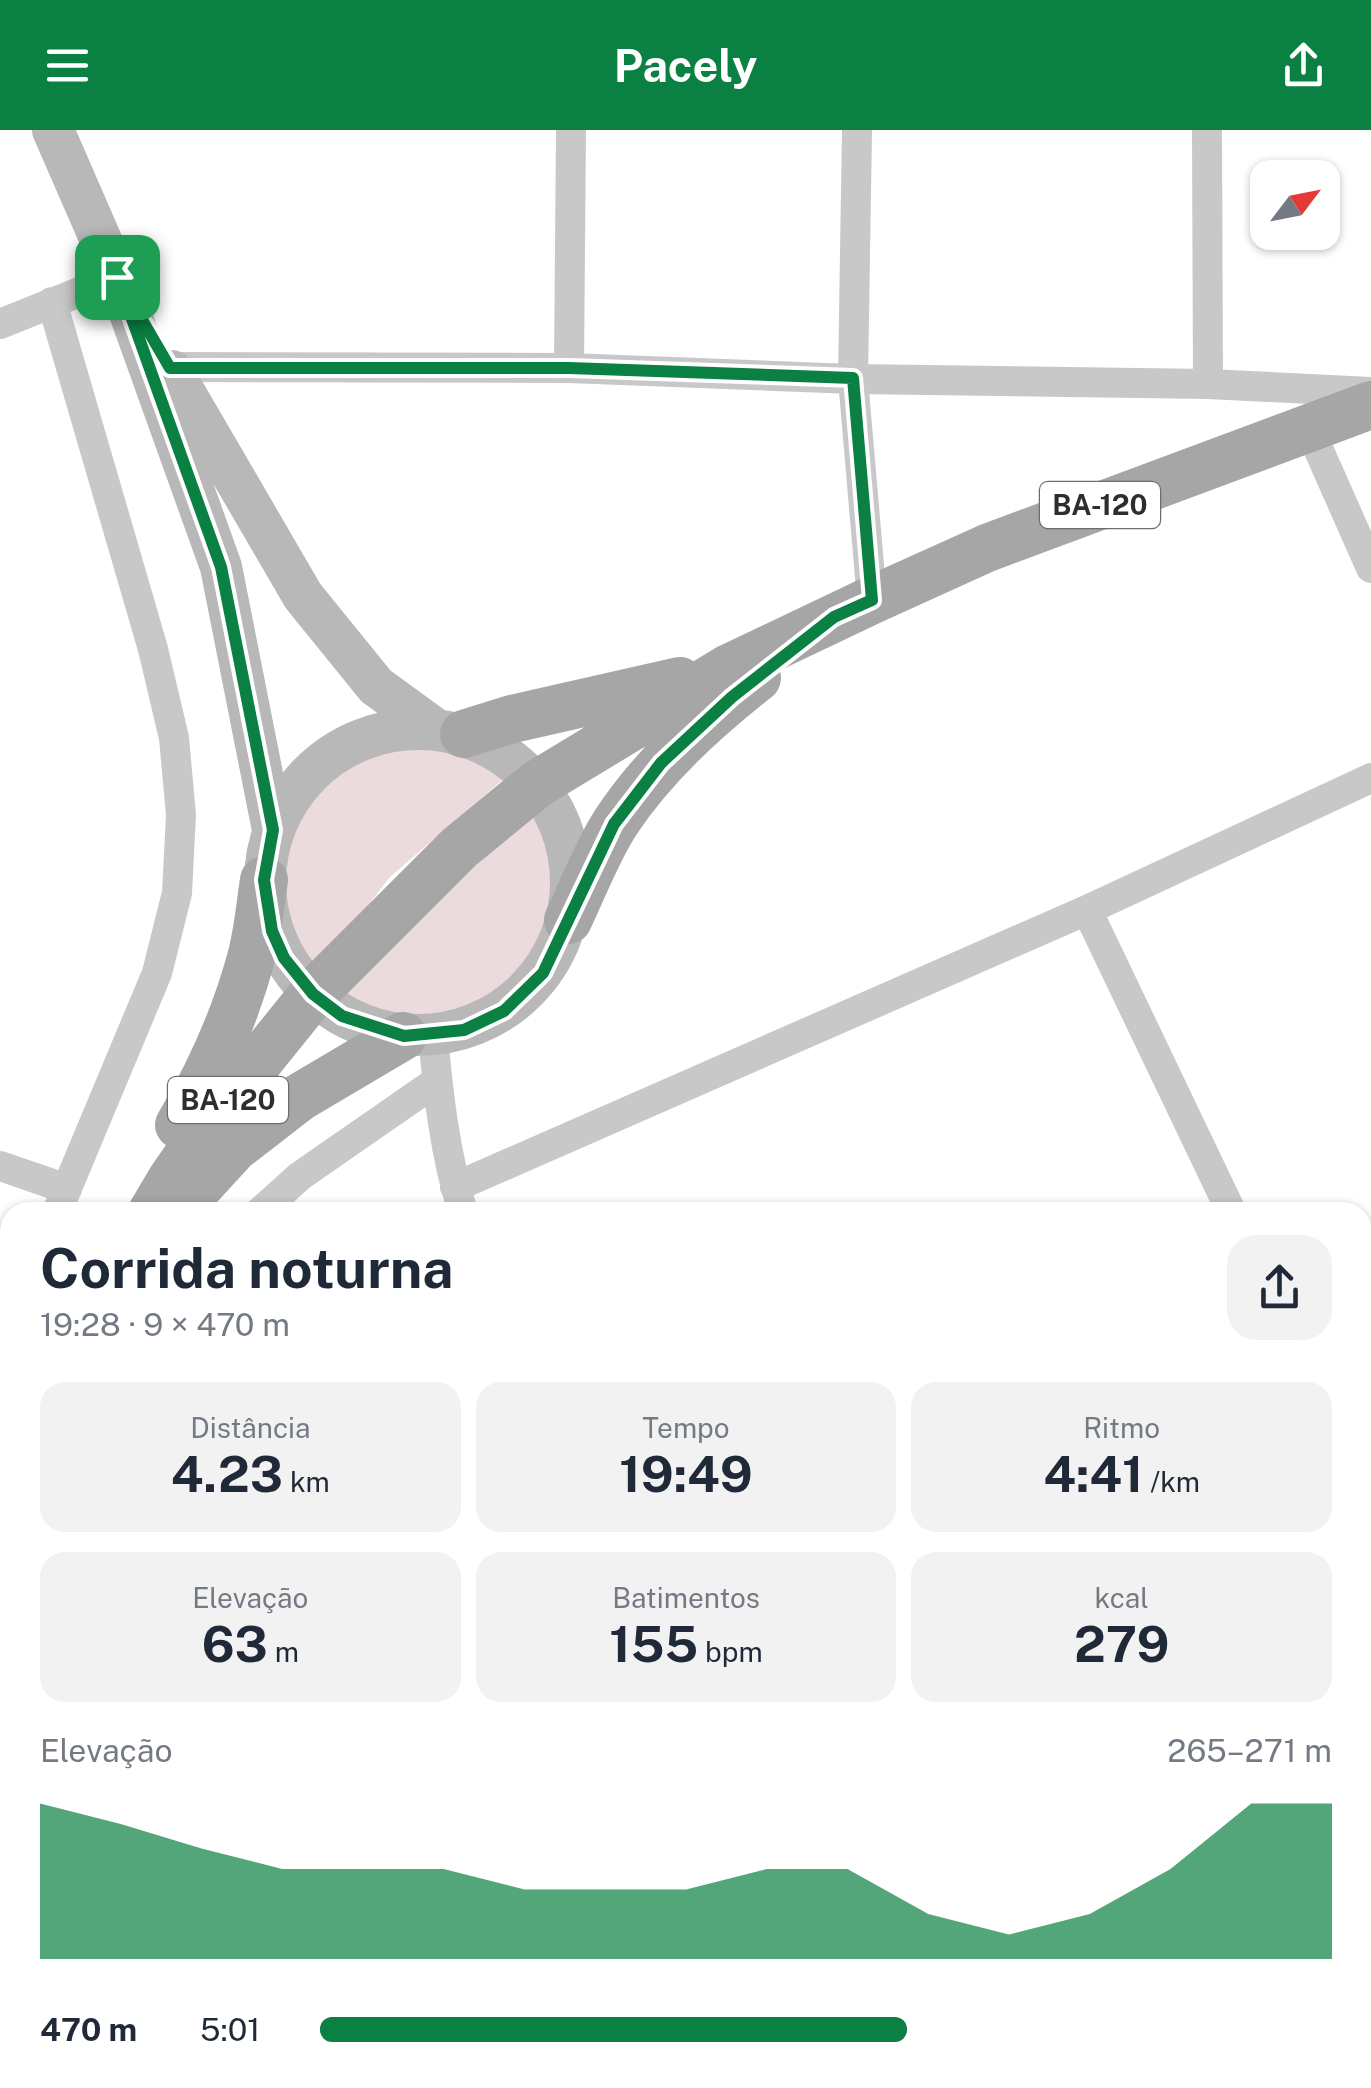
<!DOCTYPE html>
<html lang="pt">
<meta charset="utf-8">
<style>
body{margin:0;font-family:"Public Sans",sans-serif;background:#f2f2f3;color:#1f2937;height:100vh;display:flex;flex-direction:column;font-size:38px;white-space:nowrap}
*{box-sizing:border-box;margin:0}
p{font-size:32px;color:#747a83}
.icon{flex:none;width:55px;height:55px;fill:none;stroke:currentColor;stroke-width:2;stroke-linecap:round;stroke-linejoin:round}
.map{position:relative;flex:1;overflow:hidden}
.sheet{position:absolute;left:0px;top:1072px;width:1372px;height:888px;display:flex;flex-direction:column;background:#fff;border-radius:30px 30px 0 0;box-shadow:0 2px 8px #0004}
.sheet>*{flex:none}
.needle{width:65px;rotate:58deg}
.fabs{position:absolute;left:1250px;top:30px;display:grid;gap:20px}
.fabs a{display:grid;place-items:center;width:90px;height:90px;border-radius:20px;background:#fff;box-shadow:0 2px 8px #0004;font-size:50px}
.pin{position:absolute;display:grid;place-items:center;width:85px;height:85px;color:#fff;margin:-42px;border-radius:20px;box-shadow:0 5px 15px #0006}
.round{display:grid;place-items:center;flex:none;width:105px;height:105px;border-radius:30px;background:#f2f2f3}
.summary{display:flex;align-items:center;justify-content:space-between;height:170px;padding:0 40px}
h1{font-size:55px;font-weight:700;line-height:75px}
.metrics{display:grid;grid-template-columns:repeat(3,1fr);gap:15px;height:170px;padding:10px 40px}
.metrics div{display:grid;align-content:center;border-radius:25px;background:#f2f2f3;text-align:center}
.metrics b{font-size:50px;font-weight:700}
.metrics small{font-size:28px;font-weight:400}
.metrics p{font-size:28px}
.chart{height:280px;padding:20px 40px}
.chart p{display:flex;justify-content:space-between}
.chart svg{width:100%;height:180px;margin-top:10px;fill:#0b8043;opacity:.7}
ul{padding:0 40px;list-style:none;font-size:32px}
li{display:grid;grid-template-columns:160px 120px 1fr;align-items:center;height:75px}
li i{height:25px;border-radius:12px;background:#0b8043}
header{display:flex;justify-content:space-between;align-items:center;height:130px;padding:0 40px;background:#0b8043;color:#fff;font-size:45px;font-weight:700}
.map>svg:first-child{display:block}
</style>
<header><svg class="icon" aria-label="menu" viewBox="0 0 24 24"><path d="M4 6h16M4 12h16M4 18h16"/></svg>Pacely<svg class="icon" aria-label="share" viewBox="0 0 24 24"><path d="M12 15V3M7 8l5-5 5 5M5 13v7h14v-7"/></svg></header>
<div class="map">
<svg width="1371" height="1958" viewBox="0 0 1371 1958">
<rect width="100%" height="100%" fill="#fff"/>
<path fill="#ecdbdd" d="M423 612C458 618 478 627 507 646L390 747 314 845C303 830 292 816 286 798 260 728 299 645 369 621 387 615 405 613 423 612Z
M535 681C543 697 551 713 554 732 569 828 477 911 383 887 365 882 349 873 334 863Z"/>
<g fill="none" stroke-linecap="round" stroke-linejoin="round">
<path stroke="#c8c8c8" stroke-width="15" d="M1362 1644 1371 1640"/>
<path stroke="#c8c8c8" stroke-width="30" d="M857 0 853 249 872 470
M1207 0 1208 254 1371 262
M52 172 153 519 174 608 181 685 177 763 157 843 57 1082
M0 194 117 147
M170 237 569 238 853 249 1208 254
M569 238 571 0
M1309 298 1371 438
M1087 780 1230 1079 1221 1082
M433 904C438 963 445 1025 463 1082
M0 1036 67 1059
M455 1057 1087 780 1371 648
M260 1082 300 1046 437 951
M0 1223 10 1199
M1362 1355 1371 1373
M1362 1691 1371 1683
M0 1737 10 1704
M816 1950 820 1958
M1211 1958 1213 1950"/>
<path stroke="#b8b8b8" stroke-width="42" d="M53 0 117 147 221 437 273 700
M172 241 303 466 376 556 435 599
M265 752a153 153 0 1 1 306 0a153 153 0 1 1-306 0Z"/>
<path stroke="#a6a6a6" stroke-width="48" d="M464 604 512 589 680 551
M568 790C583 759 597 721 616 692 653 636 704 590 757 548
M179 995C210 943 235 887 251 828 258 803 260 776 264 750
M191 1065 234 1018 300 967 403 906
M152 1082 171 1050 218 982 313 864 459 718 537 654 727 539 872 470 987 418 1371 275
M0 1449 10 1414"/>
</g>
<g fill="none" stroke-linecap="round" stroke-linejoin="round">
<g stroke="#fff" stroke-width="20">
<path id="route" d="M117 147 170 238H569L853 248 872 470 834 487 732 567 661 633 614 694 543 843 504 881 464 900 404 906 342 886 313 864 284 828 272 801 264 750 273 700 221 437Z"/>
</g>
<use href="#route" stroke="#0b8043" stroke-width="12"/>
</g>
<g text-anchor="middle" stroke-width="10" stroke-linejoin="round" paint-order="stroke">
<g fill="#fff" stroke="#6d6d6d" stroke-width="2.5">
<rect x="1040" y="352" width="120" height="46" rx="8"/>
<rect x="168" y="947" width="120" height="46" rx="8"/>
</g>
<g font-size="28" font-weight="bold" fill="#2e2e2e">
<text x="1100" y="385">BA-120</text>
<text x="228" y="980">BA-120</text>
</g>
</g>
</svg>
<div class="fabs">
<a><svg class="needle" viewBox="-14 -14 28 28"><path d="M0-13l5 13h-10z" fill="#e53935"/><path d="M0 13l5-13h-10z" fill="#747a83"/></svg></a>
</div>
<div class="pin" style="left:117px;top:147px;background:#1e9e55"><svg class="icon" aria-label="arrive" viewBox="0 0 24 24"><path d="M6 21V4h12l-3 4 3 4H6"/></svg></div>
<section class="sheet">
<div class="summary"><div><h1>Corrida noturna</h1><p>19:28 · 9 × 470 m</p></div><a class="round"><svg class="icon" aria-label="share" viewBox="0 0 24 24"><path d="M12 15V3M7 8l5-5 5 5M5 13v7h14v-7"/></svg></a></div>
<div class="metrics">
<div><p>Distância</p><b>4.23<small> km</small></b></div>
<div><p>Tempo</p><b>19:49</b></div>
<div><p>Ritmo</p><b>4:41<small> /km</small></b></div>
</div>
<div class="metrics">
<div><p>Elevação</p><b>63<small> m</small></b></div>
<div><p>Batimentos</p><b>155<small> bpm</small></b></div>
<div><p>kcal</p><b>279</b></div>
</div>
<div class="chart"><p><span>Elevação</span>265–271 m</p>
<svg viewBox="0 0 160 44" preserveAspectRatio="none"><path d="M0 44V6L10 11L20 17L30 22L40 22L50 22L60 27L70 27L80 27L90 22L100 22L110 33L120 38L130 33L140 22L150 6L160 6V44z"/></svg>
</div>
<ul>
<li><b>470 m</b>5:01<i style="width:58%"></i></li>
</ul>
</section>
</div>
